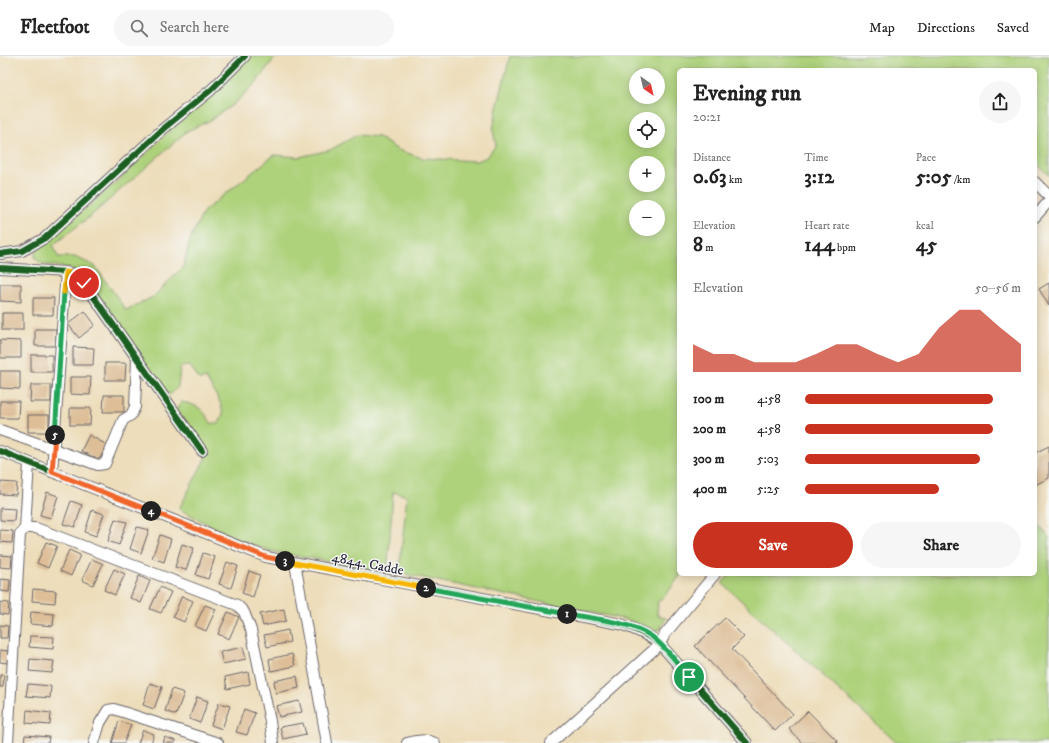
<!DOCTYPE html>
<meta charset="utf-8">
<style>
body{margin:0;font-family:"IM FELL DW Pica",serif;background:#f6f6f6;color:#222;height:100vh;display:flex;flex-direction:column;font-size:15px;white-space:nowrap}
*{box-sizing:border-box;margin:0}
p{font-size:13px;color:#767676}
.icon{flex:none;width:22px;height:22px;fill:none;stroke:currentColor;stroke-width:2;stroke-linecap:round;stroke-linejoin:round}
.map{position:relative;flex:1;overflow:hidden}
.side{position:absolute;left:677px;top:12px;width:360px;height:508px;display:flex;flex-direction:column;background:#fff;border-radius:6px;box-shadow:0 2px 10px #0003}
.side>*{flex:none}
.needle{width:26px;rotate:146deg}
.buttons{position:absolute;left:629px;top:12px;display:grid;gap:8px}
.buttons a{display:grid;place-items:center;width:36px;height:36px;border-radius:50%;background:#fff;box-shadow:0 2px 10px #0003;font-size:20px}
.pin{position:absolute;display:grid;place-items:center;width:34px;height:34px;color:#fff;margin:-17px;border:2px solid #fff;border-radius:50%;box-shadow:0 1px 4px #0007}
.km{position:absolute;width:20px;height:20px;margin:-10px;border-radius:50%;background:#222;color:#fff;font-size:11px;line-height:20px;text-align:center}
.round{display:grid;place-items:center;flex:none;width:42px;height:42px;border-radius:21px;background:#f6f6f6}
.headline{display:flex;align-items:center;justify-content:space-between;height:68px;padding:0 16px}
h1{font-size:22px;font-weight:700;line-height:30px}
.metrics{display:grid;grid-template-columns:repeat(3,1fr);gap:6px;height:68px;padding:4px 16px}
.metrics div{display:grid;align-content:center}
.metrics b{font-size:20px;font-weight:700}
.metrics small{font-size:11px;font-weight:400}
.metrics p{font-size:11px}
.chart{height:112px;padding:8px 16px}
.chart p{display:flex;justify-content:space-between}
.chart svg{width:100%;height:72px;margin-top:4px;fill:#c8321e;opacity:.7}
.cta{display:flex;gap:8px;margin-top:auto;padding:8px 16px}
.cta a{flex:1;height:46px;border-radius:24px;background:#c8321e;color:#fff;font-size:16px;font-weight:700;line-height:46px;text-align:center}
.cta a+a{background:#f6f6f6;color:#222}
ul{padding:0 16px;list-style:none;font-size:13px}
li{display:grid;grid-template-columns:64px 48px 1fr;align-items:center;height:30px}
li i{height:10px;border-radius:5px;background:#c8321e}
header{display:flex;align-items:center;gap:24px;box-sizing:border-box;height:56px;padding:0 20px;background:#fff;border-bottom:1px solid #e0e0e0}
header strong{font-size:19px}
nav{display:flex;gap:22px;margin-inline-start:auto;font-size:14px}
.search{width:280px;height:36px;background:#f6f6f6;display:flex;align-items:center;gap:10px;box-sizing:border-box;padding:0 14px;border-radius:22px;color:#767676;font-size:15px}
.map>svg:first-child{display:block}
</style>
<header>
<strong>Fleetfoot</strong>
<div class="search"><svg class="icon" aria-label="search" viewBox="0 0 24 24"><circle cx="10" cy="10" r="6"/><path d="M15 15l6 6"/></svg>Search here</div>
<nav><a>Map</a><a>Directions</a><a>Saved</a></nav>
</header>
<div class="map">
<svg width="1049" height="687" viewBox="0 0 1049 687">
<rect width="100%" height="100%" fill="#f6f6f2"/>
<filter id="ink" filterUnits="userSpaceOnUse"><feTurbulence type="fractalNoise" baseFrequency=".025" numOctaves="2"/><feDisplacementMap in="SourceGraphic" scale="8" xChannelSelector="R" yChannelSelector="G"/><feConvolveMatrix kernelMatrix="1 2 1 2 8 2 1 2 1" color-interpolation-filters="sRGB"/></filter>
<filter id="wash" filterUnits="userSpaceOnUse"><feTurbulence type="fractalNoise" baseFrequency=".012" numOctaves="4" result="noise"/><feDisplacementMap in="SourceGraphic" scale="16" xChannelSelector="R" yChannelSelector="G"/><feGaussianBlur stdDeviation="0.9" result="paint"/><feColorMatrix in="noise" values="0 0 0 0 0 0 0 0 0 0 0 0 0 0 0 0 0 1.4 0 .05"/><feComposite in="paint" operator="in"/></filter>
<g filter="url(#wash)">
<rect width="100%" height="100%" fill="#edddba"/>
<path fill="#aed27c" stroke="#687a5c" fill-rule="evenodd" d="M251 0H276L256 27 234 48 209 65 187 75 93 158 53 189 58 201H75L95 210 126 254 153 241 183 211 191 181 204 155 274 99 299 101 330 94 357 79 378 81 398 94 422 102 477 105 487 101 496 89 493 74 497 52 510 0H1049V120L1035 106V14H679V518H681C675 526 667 540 658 545L657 559 666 562 659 575 628 564 399 517 407 440 393 436 388 508 377 514 270 495 232 481 179 453 205 403 206 393 176 354 181 346C198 349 202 352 211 367L219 368 223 358 220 346 206 322 200 324 190 310 180 311 178 331 170 339 162 332 108 252 80 218 69 212 43 208 35 203V197L39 192 119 124 167 77 218 34ZM636 19H658V41H636ZM636 63H658V85H636ZM636 107H658V129H636ZM636 151H658V173H636Z
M1035 465 1049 481V687H897L722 527 730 518H1035Z"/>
<g id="blocks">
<path fill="#ddbe97" d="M1049 227V250L1039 233Z
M0 228H21V246L0 245Z
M33 242H54L53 259H33Z
M85 255 95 269 79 282 68 268Z
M2 257H23V274H2Z
M35 273H56V290H35Z
M0 284 21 285V302H0Z
M73 291 94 292 93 309H73Z
M31 299H52V316H31Z
M105 307H126L125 324H105Z
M0 315H20V333L0 332Z
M70 321H91L90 339 70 338Z
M31 329H51V346H30Z
M104 339H124V356H103Z
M0 345H19L18 362H0Z
M70 352H91L90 369H70Z
M28 359H49V376H28Z
M89 379 107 389 99 404 81 395Z
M1049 390V422L1035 429V397Z
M0 426 17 427 16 439 0 438Z
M47 436 58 440 51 462 40 459Z
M71 445 82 449 75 471 63 468Z
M0 452 15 453 14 465 0 464Z
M92 454 104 458 96 480 85 476Z
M115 463 127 466 119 489 108 485Z
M137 471 149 474 141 497 130 493Z
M0 474 13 475 12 487 0 486Z
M160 479 171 483 164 506 152 502Z
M46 486 57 490 48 512 37 507Z
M182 488 194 492 186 514 175 511Z
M69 494 80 499 71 520 60 515Z
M203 497 215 501 208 523 196 519Z
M0 499 12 500 11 512 0 511Z
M92 503 103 508 93 529 82 524Z
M227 506 238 510 231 532 219 528Z
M114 513 125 518 115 539 104 534Z
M249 515 260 519 253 541 242 537Z
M139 520 150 525 141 547 130 542Z
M0 523 10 524 9 536 0 535Z
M160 531 171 536 161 557 150 553Z
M33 533 56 535 55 547 32 545Z
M182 540 193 545 184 566 173 561Z
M0 546 9 547 8 559 0 558Z
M205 549 216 553 206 575 195 570Z
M284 553 286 565 263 570 260 558Z
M31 556 54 558 53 570 30 568Z
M228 556 239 561 229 583 218 578Z
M725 562 744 581 732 593 793 658 775 675 695 590Z
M0 569 8 570 7 582H0Z
M288 574 290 586 267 591 264 579Z
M30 580 54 581 53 593 29 591Z
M243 591 246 603 223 608 220 596Z
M0 594 8 595 7 607 0 606Z
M292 598 295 610 271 615 269 603Z
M30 603 54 605 52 617 29 615Z
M248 616 250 628 227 633 225 621Z
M0 619H4L3 631H0Z
M297 620 299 632 276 637 274 625Z
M150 627 162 631 154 653 143 649Z
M28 628 51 630 50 642 26 640Z
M172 633 184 637 176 659 165 655Z
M197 641 208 645 200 667 189 663Z
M299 645 302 656 279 661 276 650Z
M219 647 230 650 222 673 211 669Z
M244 653 255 657 247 679 236 676Z
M27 654 51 657 50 669 26 667Z
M808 655 838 686 837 687H802L789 673Z
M119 665 131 669 124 687H112Z
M303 667 306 678 283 683 280 671Z
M143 674 154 678 151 687H138Z
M25 679 49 681 48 687H24Z
M165 681 176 685 175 687H163Z"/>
</g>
</g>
<g filter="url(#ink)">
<use href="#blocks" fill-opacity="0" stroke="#696367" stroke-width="1"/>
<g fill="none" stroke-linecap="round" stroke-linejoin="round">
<g stroke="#696367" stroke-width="12">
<path id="minor" d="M1035 126 1049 140
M1035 161 1049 145
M0 198 22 195 45 182 163 73 211 34 245 0
M0 212 66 216 77 219 84 227 202 395
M0 374 98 409 105 408 123 364 131 359 135 351 137 303
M0 395 266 501 620 568C635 573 647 578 660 588L747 687
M52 416 66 216
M25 472H36L237 549 244 556 251 574 270 665 273 687
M295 507 327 687
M8 687 20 478 25 472 29 407
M94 687 100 667 108 654 114 653 218 687
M407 687C417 684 425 683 435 687
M551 687 660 588 665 578 715 518"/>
</g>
<use href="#minor" stroke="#fff" stroke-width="10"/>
<g stroke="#f6f6f2" stroke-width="8">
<path id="cycleway" d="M0 198 22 195 45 182 163 73 211 34 245 0
M0 212 66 216 77 219 84 227 202 395
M0 395 266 501 620 568C635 573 647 578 660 588L747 687"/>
</g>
<use href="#cycleway" stroke="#1b5e20" stroke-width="6"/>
</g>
</g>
<g fill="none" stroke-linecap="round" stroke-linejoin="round" filter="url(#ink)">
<g stroke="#fff" stroke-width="8">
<path id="split-1" d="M567 558C592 563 629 565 651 580 666 591 677 607 689 621"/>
</g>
<g stroke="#fff" stroke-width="8">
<path id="split-2" d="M426 532 567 558"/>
</g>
<g stroke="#fff" stroke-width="8">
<path id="split-3" d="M285 505 426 532"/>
</g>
<g stroke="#fff" stroke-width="8">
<path id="split-4" d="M151 455 266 501 285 505"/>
</g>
<g stroke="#fff" stroke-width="8">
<path id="split-5" d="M55 379 52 416 151 455"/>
</g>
<g stroke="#fff" stroke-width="8">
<path id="split-6" d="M55 379 64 236"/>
</g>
<g stroke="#fff" stroke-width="8">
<path id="split-7" d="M64 236 66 216 77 219 84 227"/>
</g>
<use href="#split-1" stroke="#22a559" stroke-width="5"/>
<use href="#split-2" stroke="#22a559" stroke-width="5"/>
<use href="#split-3" stroke="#f5b400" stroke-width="5"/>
<use href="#split-4" stroke="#f0652b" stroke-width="5"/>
<use href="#split-5" stroke="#f0652b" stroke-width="5"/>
<use href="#split-6" stroke="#22a559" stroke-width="5"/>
<use href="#split-7" stroke="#f5b400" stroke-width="5"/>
</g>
<g text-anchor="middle" stroke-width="3" stroke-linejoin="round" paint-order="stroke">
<g font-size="14" fill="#22223b" stroke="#f6f6f2">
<text transform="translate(368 507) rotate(11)" y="5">4844. Cadde</text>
</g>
</g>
</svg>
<div class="buttons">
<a><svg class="needle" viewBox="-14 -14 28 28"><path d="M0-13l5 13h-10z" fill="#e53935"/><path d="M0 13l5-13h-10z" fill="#767676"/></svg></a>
<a><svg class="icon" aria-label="locate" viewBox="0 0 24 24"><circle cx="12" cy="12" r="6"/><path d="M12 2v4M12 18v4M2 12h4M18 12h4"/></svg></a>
<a>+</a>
<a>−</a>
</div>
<div class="pin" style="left:689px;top:621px;background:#1e9e55"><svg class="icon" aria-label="arrive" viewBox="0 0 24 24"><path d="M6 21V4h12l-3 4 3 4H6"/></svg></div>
<div class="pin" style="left:84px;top:227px;background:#d93025"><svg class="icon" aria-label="check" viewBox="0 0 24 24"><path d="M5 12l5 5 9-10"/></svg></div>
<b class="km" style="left:567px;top:558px">1</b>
<b class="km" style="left:426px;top:532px">2</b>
<b class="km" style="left:285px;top:505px">3</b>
<b class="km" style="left:151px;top:455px">4</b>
<b class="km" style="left:55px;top:379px">5</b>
<section class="side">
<div class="headline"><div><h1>Evening run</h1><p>20:21</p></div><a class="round"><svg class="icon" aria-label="share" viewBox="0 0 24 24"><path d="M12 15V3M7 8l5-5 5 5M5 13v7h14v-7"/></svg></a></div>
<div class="metrics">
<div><p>Distance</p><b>0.63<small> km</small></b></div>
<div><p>Time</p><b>3:12</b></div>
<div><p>Pace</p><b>5:05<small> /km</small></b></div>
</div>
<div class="metrics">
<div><p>Elevation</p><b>8<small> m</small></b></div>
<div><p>Heart rate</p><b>144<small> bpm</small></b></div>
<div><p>kcal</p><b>45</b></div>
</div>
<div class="chart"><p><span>Elevation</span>50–56 m</p>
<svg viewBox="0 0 160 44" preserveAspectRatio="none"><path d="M0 44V27L10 33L20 33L30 38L40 38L50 38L60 33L70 27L80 27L90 33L100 38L110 33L120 17L130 6L140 6L150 17L160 27V44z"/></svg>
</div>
<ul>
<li><b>100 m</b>4:58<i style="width:87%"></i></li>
<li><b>200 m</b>4:58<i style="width:87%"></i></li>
<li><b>300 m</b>5:03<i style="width:81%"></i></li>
<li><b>400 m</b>5:25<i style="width:62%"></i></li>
</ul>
<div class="cta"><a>Save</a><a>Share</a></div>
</section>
</div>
